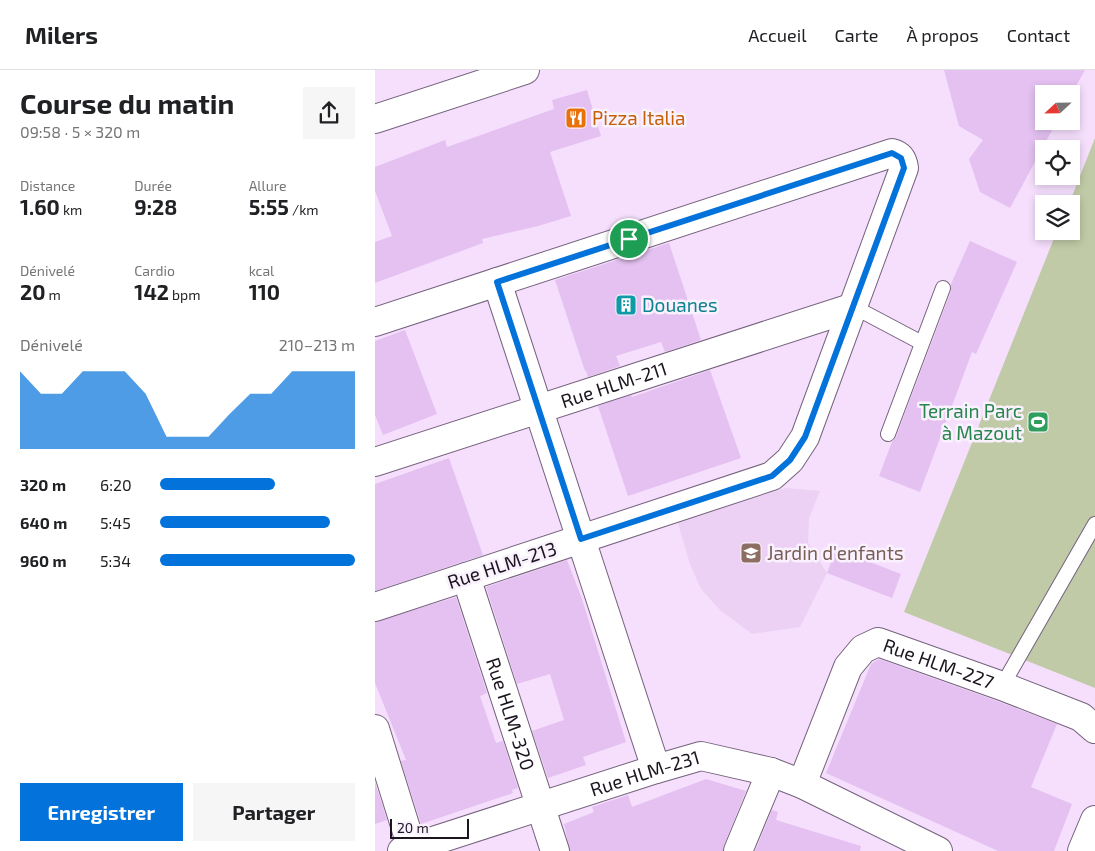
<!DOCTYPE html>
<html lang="fr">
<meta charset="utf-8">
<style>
body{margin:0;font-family:"Exo 2",sans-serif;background:#f6f6f6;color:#202124;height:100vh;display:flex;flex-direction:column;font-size:19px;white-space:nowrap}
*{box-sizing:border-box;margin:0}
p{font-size:16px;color:#757577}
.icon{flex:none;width:28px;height:28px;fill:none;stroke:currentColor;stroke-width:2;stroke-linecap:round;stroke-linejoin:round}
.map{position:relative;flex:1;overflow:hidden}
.drawer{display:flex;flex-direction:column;background:#fff;width:375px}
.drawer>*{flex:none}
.needle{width:32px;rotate:248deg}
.tools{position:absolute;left:660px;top:15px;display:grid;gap:10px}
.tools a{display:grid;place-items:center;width:45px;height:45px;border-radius:0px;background:#fff;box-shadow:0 2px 8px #0003;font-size:25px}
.scale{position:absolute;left:15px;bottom:12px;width:79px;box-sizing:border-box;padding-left:5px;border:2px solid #1c151f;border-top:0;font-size:14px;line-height:18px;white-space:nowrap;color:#1c151f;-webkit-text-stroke:4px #faf1fe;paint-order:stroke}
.pin{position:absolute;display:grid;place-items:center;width:42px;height:42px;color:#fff;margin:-21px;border:2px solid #fff;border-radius:50%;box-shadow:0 1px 5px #0007}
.round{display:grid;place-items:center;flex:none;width:52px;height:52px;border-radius:0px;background:#f6f6f6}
.head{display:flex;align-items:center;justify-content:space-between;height:85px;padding:0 20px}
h1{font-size:28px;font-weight:700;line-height:38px}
.stats{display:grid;grid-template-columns:repeat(3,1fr);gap:8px;height:85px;padding:5px 20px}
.stats div{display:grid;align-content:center}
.stats b{font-size:21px;font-weight:700}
.stats small{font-size:14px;font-weight:400}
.stats p{font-size:14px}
.chart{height:140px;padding:10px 20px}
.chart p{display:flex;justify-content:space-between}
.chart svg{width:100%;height:90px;margin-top:5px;fill:#0373db;opacity:.7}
.button{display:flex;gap:10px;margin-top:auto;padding:10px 20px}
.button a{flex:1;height:58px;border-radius:0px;background:#0373db;color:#fff;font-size:20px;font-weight:700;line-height:58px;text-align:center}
.button a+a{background:#f6f6f6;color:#202124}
ul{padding:0 20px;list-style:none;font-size:16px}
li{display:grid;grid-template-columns:80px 60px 1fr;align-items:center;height:38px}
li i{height:12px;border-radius:6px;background:#0373db}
header{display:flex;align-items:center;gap:30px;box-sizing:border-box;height:70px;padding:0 25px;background:#fff;border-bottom:1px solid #e0e0e0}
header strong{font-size:24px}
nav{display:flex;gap:28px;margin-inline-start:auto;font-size:18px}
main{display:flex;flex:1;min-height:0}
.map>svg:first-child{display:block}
</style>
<header>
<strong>Milers</strong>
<nav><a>Accueil</a><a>Carte</a><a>À propos</a><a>Contact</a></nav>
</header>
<main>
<section class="drawer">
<div class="head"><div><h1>Course du matin</h1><p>09:58 · 5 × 320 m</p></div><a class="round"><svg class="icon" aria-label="share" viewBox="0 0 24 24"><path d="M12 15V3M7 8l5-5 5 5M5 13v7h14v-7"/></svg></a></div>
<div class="stats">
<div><p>Distance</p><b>1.60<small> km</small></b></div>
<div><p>Durée</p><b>9:28</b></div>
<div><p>Allure</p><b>5:55<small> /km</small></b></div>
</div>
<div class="stats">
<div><p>Dénivelé</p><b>20<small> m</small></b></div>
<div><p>Cardio</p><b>142<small> bpm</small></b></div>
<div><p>kcal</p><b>110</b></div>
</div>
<div class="chart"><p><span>Dénivelé</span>210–213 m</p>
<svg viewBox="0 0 160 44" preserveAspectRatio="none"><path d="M0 44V6L10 17L20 17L30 6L40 6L50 6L60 17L70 38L80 38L90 38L100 27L110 17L120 17L130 6L140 6L150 6L160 6V44z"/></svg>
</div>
<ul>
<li><b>320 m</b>6:20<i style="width:59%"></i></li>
<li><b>640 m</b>5:45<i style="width:87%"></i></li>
<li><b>960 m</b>5:34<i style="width:100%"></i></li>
</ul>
<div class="button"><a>Enregistrer</a><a>Partager</a></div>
</section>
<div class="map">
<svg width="720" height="781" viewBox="0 0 720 781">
<rect width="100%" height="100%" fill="#f5dffd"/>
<path fill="#ecd1f5" d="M411 418 445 421 434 448 433 473 452 503 425 557 377 564 345 540 326 519 315 494 302 450Z"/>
<path fill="#c0caa6" d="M720 68V618L529 542 682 161H696V134H694Z"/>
<path fill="#e4c1f1" d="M569 0H710L696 25V24H669V51H682L635 138 605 122 594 89 608 70 584 56Z
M212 20 226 66 175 82 196 146 163 156 107 169 108 173 0 213V172L17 166 0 121V97L70 70 72 77 179 39 177 30Z
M595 171 642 192 601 284 597 282 545 422 504 406 517 372 521 367 576 221V214Z
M294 173 326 270 290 282 286 272 241 286 245 296 213 307 211 301H210L180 210Z
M30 260 62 344 8 365 0 345V271Z
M335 300 366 388 253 426 223 336 256 325 257 327Z
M74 388 108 485 0 521V414Z
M461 479 526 504 517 528 452 503Z
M192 490 207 529 251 672 208 687 211 695 173 708 157 661 189 650 175 604 142 614 111 517Z
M81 527 112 623 105 626 121 673 128 671 143 718 137 720 138 723 46 754 26 691 31 690 0 613V552Z
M504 589 622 631 682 654 656 717 697 734 679 781H623L451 703 496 594Z
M331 709 371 721 349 775 348 781H195L189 754 219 742 217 737 253 725 257 737Z
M0 712 12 750 0 754Z
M397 740 403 742 401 750 486 776 485 781H380Z"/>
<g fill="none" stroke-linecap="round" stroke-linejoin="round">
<g stroke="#75627c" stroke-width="16">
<path id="service" d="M479 237 547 273
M513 364 568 218
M627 616 720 454"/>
</g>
<g stroke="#75627c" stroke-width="30">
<g id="minor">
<path d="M122 212 281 699"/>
<path d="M0 252 517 83C525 85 528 90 529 98L430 367 415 390 397 406 0 537"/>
<path id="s1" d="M0 392 479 237"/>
<path id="s2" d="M91 507 180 781"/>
<path d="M0 659 37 778"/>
<path id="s3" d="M427 714 473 597 488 579 503 572 627 616 706 647 720 659"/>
<path id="s4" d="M27 781 281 699 326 686 396 702 427 714 563 781"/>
<path d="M363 781 396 702"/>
<path d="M707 781 720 750"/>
</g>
</g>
<g stroke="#75627c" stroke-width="30">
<path id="tertiary" d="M0 49 150 0"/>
</g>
<use href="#service" stroke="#fff" stroke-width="14"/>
<use href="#minor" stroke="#fff" stroke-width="28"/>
<use href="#tertiary" stroke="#fff" stroke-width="28"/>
</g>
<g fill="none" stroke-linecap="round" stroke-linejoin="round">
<g stroke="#fff" stroke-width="10">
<path id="route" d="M517 83 526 88 529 98 430 367 415 390 397 406 206 469 122 212Z"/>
</g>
<use href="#route" stroke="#0373db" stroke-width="6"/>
</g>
<defs>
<g id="restaurant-square" transform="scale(1.125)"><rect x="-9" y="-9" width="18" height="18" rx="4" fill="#e8710a" stroke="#faf1fe"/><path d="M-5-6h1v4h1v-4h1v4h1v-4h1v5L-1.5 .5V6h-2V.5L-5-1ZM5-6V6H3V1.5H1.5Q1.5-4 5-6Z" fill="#fff"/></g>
<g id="building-square" transform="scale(1.125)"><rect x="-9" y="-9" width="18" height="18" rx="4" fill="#0f9aa8" stroke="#faf1fe"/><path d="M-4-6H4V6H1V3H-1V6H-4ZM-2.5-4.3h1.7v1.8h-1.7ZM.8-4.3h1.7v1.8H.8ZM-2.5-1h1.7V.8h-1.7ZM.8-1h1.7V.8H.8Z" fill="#fff"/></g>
<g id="stadium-square" transform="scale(1.125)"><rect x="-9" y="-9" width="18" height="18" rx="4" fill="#2e9e5b" stroke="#faf1fe"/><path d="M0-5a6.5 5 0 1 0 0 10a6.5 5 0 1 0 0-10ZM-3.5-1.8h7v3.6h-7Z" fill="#fff"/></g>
<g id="school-square" transform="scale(1.125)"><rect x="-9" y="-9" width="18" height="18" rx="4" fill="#8d6e63" stroke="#faf1fe"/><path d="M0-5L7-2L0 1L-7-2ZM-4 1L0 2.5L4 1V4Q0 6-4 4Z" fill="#fff"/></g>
</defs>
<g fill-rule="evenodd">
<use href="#restaurant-square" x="201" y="48"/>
<use href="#building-square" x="251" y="235"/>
<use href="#stadium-square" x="663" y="352"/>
<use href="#school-square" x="376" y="483"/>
</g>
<g text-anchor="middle" stroke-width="5" stroke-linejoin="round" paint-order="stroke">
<g font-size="19" fill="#c56008" stroke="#faf1fe" text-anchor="start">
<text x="217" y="55">Pizza Italia</text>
</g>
<g font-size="19" fill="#0d838f" stroke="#faf1fe" text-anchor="start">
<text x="267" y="242">Douanes</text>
</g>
<g font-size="19" fill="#1c151f" stroke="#faf1fe">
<text dy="7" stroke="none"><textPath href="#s1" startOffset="251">Rue HLM-211</textPath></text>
<text transform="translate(127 495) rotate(-18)" y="7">Rue HLM-213</text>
<text dy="7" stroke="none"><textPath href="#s3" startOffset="230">Rue HLM-227</textPath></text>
<text dy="7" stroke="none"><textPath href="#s2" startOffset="144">Rue HLM-320</textPath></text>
<text dy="7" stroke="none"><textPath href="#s4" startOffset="255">Rue HLM-231</textPath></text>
</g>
<g font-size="19" fill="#27864d" stroke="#faf1fe" text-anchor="end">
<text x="647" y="348">Terrain Parc<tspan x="647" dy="22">à Mazout</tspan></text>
</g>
<g font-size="19" fill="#785e54" stroke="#faf1fe" text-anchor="start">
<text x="392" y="490">Jardin d'enfants</text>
</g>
</g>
</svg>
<div class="tools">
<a><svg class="needle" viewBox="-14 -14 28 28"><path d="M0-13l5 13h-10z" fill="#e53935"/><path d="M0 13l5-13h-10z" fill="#757577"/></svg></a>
<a><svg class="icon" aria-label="locate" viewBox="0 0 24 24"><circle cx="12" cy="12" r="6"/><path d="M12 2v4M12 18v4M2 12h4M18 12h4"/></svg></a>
<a><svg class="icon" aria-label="layers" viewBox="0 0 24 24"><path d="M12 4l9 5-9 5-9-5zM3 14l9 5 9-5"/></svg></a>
</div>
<div class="scale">20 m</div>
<div class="pin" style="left:254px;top:169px;background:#1e9e55"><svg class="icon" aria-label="arrive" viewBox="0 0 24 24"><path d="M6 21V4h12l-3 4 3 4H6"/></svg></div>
</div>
</main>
